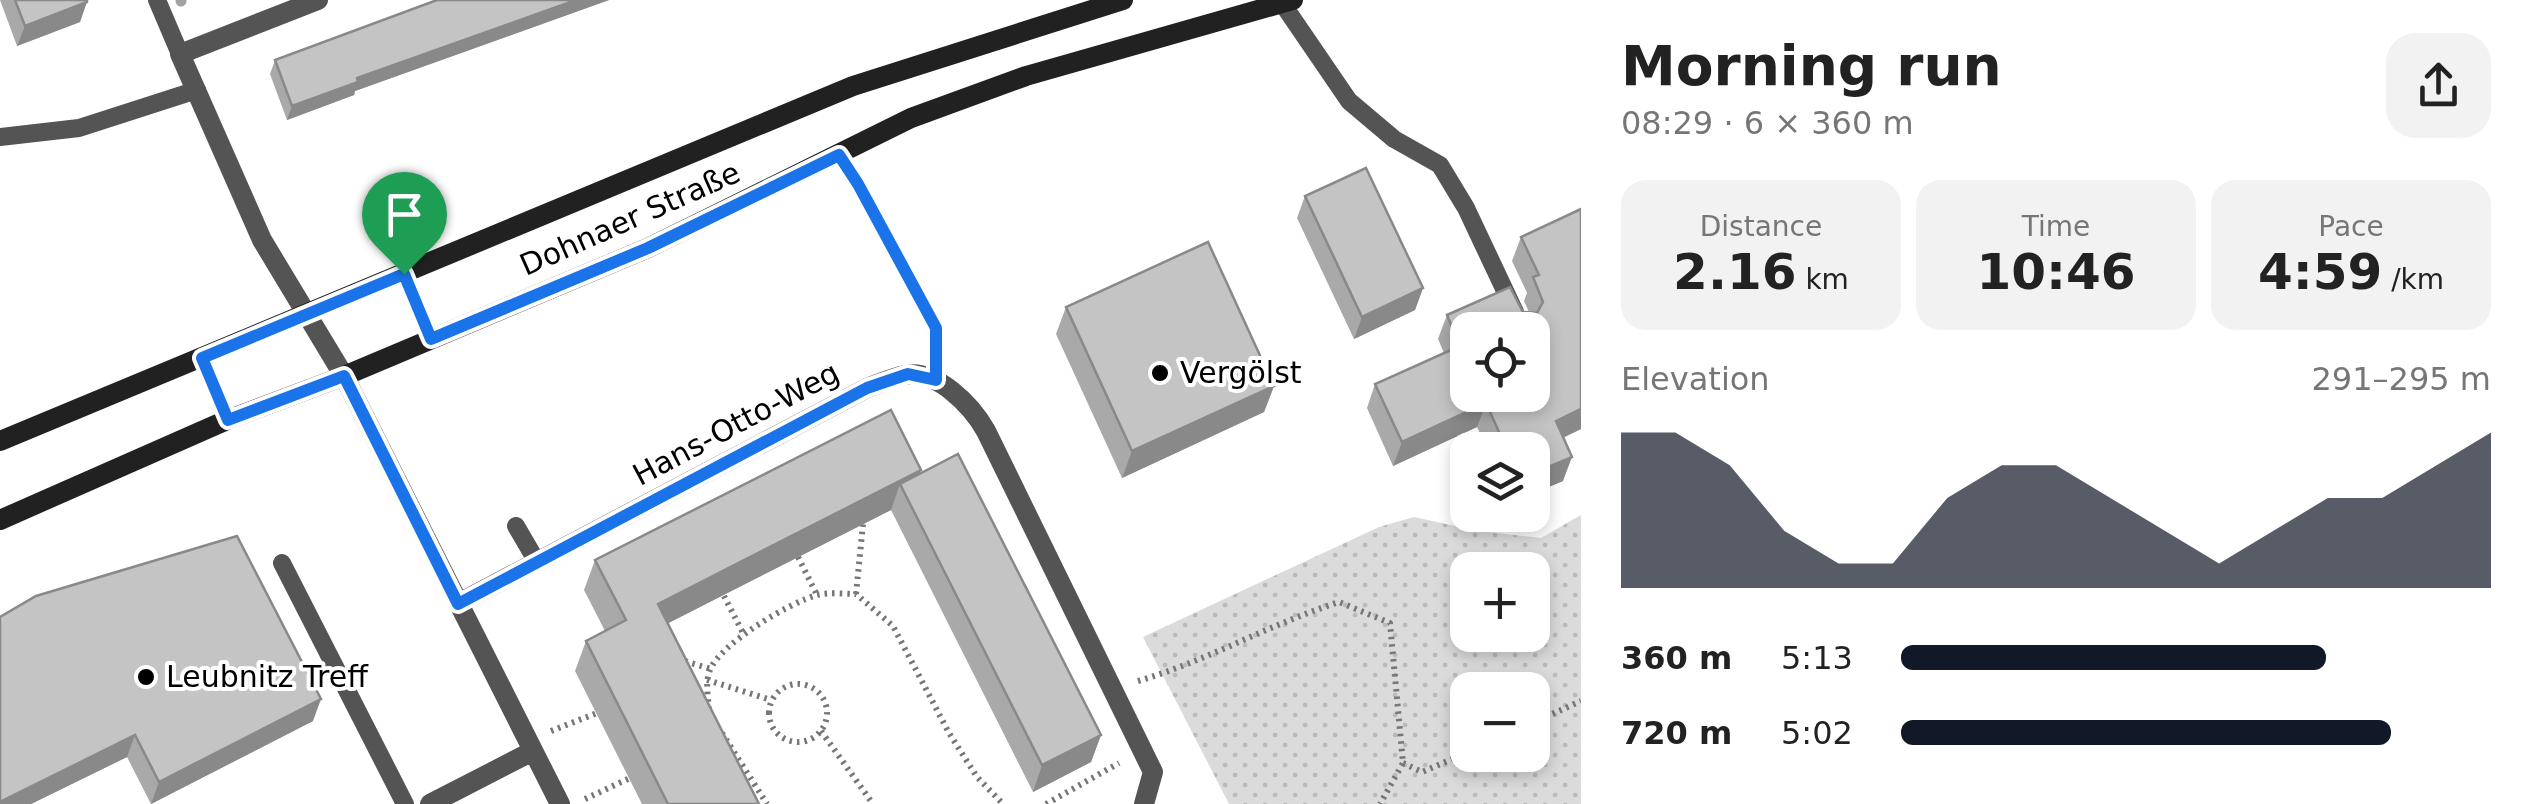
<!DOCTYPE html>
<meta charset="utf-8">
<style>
body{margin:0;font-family:"DejaVu Sans",sans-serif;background:#f2f2f2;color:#222;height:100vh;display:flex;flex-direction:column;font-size:38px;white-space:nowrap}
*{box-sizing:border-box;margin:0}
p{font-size:32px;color:#767676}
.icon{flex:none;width:55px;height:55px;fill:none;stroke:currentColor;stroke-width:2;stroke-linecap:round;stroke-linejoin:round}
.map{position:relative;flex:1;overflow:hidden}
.panel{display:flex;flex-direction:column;background:#fff;width:950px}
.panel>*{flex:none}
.tools{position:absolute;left:1450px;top:312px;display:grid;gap:20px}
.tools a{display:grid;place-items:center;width:100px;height:100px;border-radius:20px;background:#fff;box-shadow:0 5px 15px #0003;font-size:50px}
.pin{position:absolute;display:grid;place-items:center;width:85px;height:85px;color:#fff;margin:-102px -42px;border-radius:50% 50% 50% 0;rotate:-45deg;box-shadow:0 0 10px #0007}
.pin .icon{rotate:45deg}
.round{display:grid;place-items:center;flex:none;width:105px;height:105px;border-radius:30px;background:#f2f2f2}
.headline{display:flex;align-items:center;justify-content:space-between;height:170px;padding:0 40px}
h1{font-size:55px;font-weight:700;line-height:75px}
.metrics{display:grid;grid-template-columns:repeat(3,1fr);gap:15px;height:170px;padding:10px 40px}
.metrics div{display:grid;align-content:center;border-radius:25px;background:#f2f2f2;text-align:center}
.metrics b{font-size:50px;font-weight:700}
.metrics small{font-size:28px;font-weight:400}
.metrics p{font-size:28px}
.chart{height:280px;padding:20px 40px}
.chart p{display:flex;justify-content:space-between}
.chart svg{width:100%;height:180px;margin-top:10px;fill:#111827;opacity:.7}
ul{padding:0 40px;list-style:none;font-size:32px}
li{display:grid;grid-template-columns:160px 120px 1fr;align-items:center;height:75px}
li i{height:25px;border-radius:12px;background:#111827}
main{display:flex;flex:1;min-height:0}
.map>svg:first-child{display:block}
</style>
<main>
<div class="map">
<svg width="1581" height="804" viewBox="0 0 1581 804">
<defs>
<pattern id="grass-dots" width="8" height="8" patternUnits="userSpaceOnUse" patternTransform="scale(2.5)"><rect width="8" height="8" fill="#dbdbdb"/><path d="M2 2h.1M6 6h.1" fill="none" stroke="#bababa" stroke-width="1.8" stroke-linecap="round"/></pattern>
</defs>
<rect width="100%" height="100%" fill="#fff"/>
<path fill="url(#grass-dots)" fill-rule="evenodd" d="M1581 515V804H1229L1143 637 1379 527 1414 517 1478 531 1541 538ZM1468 570H1532V635H1468ZM1468 690H1532V755H1468Z"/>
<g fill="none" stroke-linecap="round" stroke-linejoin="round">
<path stroke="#a2a2a2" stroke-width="11" d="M181 0V1"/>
<path stroke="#767676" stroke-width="6" stroke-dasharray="2.5 5" stroke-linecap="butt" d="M854 178 936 328V354
M798 557 817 595
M856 594 863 524
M724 596 743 633
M678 659 711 669
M707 680 771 700
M1138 681C1207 661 1270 624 1339 602L1390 623 1403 763 1380 804
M769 713a29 29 0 1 1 58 0a29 29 0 1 1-58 0Z
M709 709C708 697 705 682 710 670 721 643 789 603 817 595 829 592 844 594 856 594L893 626 949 733 977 777 1003 804
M1532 723 1581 701
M551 731 597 713
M821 731 873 804
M722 733 767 804
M1403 763 1422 772 1468 752
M585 799 630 778
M1046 804 1119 763"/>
<path stroke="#545454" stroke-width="18" d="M157 0 180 54
M1282 3 1349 101 1394 139 1440 165 1466 208 1515 312
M0 137 79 128 197 90
M516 526 537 562
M282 563 405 804"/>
<path stroke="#545454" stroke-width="20" d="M318 0 180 54 262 240 344 376 560 804
M459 603 867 388C879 384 893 377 905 375 937 369 972 406 986 431L1153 772 1144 804
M430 804 533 751"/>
<path stroke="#212121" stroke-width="20" d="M0 441 853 86 1123 0
M0 520 227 420 344 376 648 248 911 118 1026 76 1293 0"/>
</g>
<path fill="#a9a9a9" d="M0 0H87L80 22 17 46Z
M437 0H609L355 91 354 95 287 120 270 74 275 60Z
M1305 196 1423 288 1415 310 1354 339 1297 218Z
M1581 209V429L1563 438V481L1532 494V450H1488L1477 427 1393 466 1367 408 1375 384 1444 353 1438 339 1447 315 1529 312 1524 301 1527 293 1512 261 1521 237Z
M1066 307 1274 386 1264 412 1122 478 1056 334Z
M920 474 1101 735 1091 762 1033 792 891 510 668 623 759 804H642L575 671 586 641 605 631 584 590 595 560Z
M237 536 313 721 151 804 127 757 31 804H0Z"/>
<path fill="#898989" d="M576 0H609L355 91 354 95 287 120 292 106 357 78Z
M87 2 80 22 17 46 25 26Z
M1423 288 1415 310 1354 339 1362 317Z
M1274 386 1264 412 1122 478 1132 451Z
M1486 403 1477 427 1393 466 1402 442Z
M1581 409V429L1547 445 1556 421Z
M1572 457 1563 481 1532 494V474Z
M921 470 910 500 900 484 891 510 647 634 658 604Z
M321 699 313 721 151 804 159 782Z
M135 735 127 757 31 804H0V802Z
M1101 735 1091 762 1033 792 1042 765Z"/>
<path fill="#c4c4c4" stroke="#898989" stroke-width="2.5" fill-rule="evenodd" d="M15 0H87V2L25 26Z
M437 0H576L357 78 358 82 292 106 275 60Z
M1366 168 1423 288 1362 317 1305 196Z
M1581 209V409L1556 421 1572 457 1532 474V450H1507L1486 403 1402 442 1375 384 1460 346 1447 315 1510 287 1523 312 1537 313 1543 302 1533 277 1539 275 1521 237ZM1468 330H1532V395H1468Z
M1208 242 1274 386 1132 451 1066 307Z
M891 410 921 470 658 604 759 804H668L586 641 626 620 595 560Z
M958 454 1101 735 1042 765 900 484Z
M237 536 321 699 159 782 135 735 0 802V617L36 596Z"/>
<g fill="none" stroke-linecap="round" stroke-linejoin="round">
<g stroke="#fff" stroke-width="20">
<path id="route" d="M839 155 858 184 936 328V380L908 374 867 388 458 604 344 376 228 420 202 358 404 274 431 339 648 248Z"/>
</g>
<use href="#route" stroke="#1a73e8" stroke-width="12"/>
</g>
<g fill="#000" stroke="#fff" stroke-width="4">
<circle cx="1160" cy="373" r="10"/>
<circle cx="146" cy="677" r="10"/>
</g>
<g text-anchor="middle" stroke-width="8" stroke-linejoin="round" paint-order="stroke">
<g font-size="30" fill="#000" stroke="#fff">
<text transform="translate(630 219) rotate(-24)" y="10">Dohnaer Straße</text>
<text transform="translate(736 424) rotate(-28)" y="10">Hans-Otto-Weg</text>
</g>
<g font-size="30" fill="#000" stroke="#fff" text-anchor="start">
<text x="1180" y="383">Vergölst</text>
<text x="166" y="687">Leubnitz Treff</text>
</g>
</g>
</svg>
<div class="tools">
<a><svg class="icon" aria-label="locate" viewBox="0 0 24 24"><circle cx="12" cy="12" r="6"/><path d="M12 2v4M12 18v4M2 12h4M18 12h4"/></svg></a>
<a><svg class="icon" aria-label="layers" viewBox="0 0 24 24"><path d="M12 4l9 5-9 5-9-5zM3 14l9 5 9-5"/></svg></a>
<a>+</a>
<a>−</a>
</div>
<div class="pin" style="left:404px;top:274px;background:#1e9e55"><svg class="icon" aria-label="arrive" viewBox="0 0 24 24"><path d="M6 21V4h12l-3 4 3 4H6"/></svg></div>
</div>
<section class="panel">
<div class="headline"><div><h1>Morning run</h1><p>08:29 · 6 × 360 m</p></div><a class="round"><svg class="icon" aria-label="share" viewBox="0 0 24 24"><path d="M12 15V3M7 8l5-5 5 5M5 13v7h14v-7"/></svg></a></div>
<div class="metrics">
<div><p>Distance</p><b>2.16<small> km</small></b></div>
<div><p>Time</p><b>10:46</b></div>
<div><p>Pace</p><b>4:59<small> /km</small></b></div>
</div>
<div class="chart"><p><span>Elevation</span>291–295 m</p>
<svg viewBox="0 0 160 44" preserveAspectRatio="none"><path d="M0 44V6L10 6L20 14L30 30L40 38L50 38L60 22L70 14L80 14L90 22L100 30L110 38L120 30L130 22L140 22L150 14L160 6V44z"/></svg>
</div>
<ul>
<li><b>360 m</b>5:13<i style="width:72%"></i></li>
<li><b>720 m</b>5:02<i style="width:83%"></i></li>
</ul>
</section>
</main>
